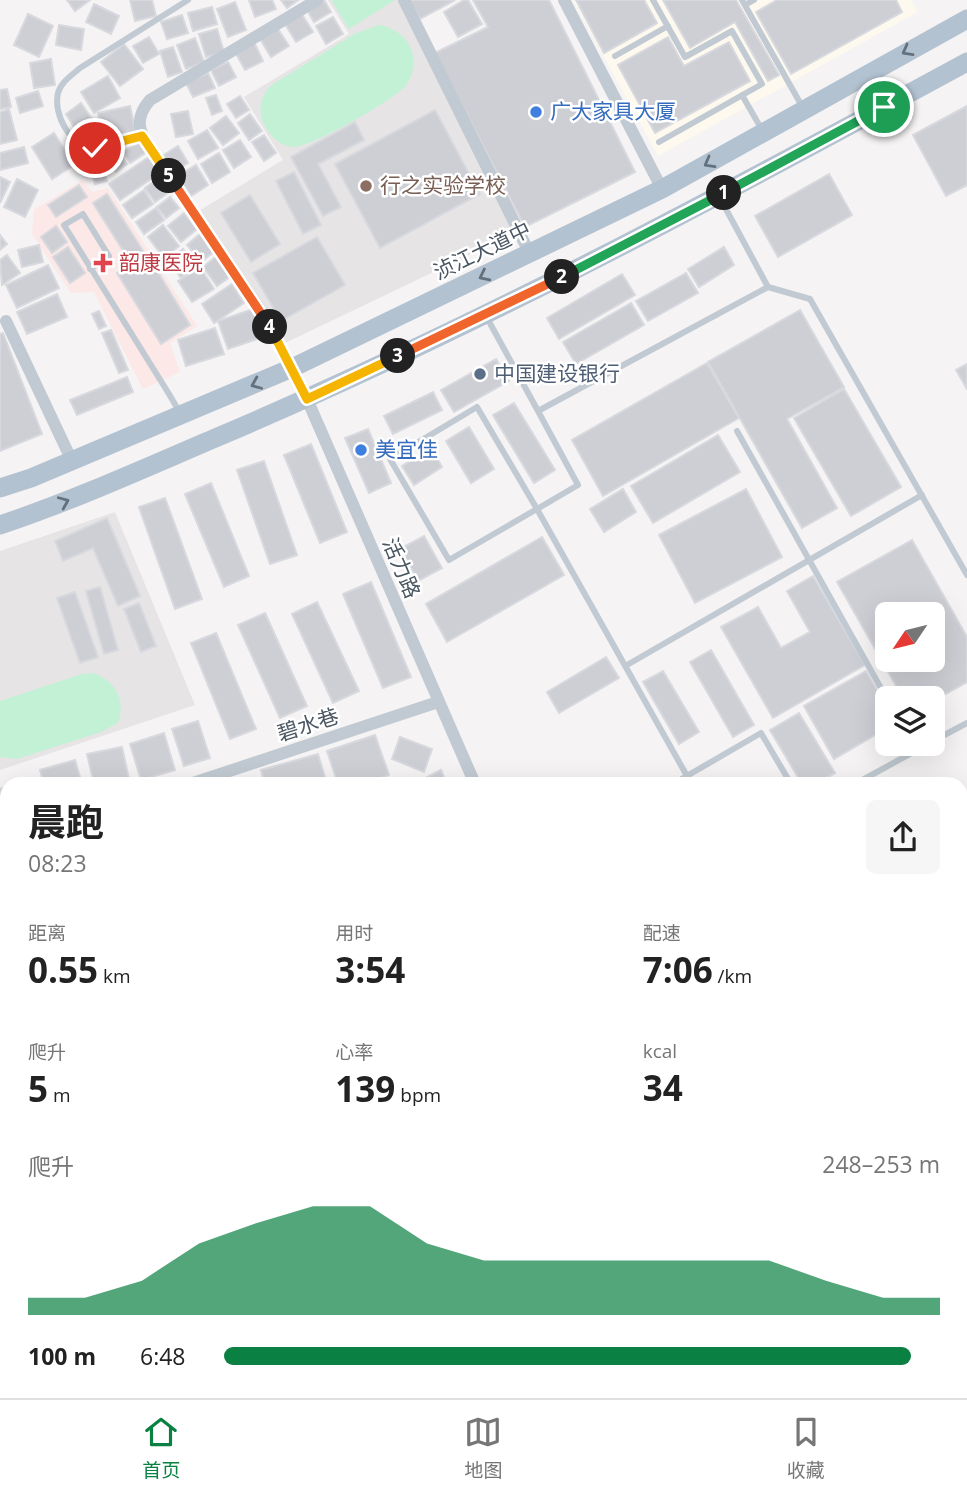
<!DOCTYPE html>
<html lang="zh">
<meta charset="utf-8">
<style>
body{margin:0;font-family:"Open Sans","Noto Sans SC",sans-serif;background:#f6f6f6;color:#222;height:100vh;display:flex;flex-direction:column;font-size:26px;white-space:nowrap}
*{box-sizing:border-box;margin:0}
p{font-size:23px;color:#767676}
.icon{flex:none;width:38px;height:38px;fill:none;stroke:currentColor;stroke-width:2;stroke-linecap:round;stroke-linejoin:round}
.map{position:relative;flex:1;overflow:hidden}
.panel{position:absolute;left:0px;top:777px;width:968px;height:621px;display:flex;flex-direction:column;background:#fff;border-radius:21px 21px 0 0;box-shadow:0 7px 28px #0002}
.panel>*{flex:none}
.needle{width:46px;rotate:235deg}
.fabs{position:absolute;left:875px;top:602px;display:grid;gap:14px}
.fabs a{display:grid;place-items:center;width:70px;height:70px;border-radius:10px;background:#fff;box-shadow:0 7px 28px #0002;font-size:35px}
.pin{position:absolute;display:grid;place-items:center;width:60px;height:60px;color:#fff;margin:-30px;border:4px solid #fff;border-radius:50%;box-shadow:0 2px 7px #0007}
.km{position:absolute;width:35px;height:35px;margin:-18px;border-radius:50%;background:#222;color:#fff;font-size:19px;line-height:35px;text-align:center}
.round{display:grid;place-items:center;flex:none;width:74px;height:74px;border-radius:10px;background:#f6f6f6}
.summary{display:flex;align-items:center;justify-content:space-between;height:119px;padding:0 28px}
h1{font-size:38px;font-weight:700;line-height:52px}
.metrics{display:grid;grid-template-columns:repeat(3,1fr);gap:10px;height:119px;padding:7px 28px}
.metrics div{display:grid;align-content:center}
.metrics b{font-size:35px;font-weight:700}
.metrics small{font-size:19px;font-weight:400}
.metrics p{font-size:19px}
.chart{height:196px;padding:14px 28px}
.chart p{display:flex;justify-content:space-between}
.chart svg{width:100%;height:126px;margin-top:7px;fill:#0b8043;opacity:.7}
ul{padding:0 28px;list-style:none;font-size:23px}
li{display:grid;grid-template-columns:112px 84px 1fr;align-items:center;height:52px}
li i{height:18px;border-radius:9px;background:#0b8043}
.tabs{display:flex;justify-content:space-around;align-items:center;height:98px;border-top:2px solid #e0e0e0;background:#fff;font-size:19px;color:#767676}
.tabs a{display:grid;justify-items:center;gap:4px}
.tabs .selected{color:#0b8043}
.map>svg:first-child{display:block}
</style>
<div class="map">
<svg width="967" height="1398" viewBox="0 0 967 1398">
<defs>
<pattern id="water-ripples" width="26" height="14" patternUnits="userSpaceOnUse" patternTransform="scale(1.75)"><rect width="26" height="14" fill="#90daee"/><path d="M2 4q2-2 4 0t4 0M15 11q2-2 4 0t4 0" fill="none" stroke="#78b4c4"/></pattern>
</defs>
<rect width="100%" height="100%" fill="#f5f3f3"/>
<path fill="#fdf9ef" d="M573 0H911L918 12 658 156Z"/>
<path fill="#e6e4e5" d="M328 0H400L515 233 283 344 197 212 283 160 244 97 349 34Z
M115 512 195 705 0 770V551Z"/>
<path fill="#fce8e6" d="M82 180 92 192 108 188 197 326 170 343 180 372 143 389 94 292 71 293 32 234 34 210Z"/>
<path fill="#c3f1d5" d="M334 0H395L349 29 332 1Z
M379 25C409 30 424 59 406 85 398 98 309 148 294 147 280 146 271 137 265 126 257 112 260 98 270 86L356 33Z
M93 673C116 681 126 700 118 723L101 732 17 759 0 757V701L82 674Z"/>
<path fill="url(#water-ripples)" d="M967 895V1398H0V1184L7 1182V1391H961V897Z"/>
<path fill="#cdcfd5" stroke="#d7d9de" stroke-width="2" fill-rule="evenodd" d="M67 0H90L75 11Z
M130 0H152L156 16 135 21Z
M249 0H272L276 9 255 17Z
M281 0H298L287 8Z
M320 0H324L331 12 314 22 306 8Z
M409 0H455L420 19Z
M464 0H468L482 24 458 37 444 12Z
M473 0H549L635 172 525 227 435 53 488 27Z
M576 0H644L657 23 604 53Z
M663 0H736L779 75 768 81 735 22 690 48Z
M777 0H896L902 12 791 74 756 12Z
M235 2 246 30 228 37 217 9Z
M94 4 119 16 111 34 86 22Z
M212 7 217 24 193 31 188 13Z
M301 13 313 32 296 42 285 24Z
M28 14 53 26 39 57 14 45Z
M182 15 188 33 167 39 161 22Z
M333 17 343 34 326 44 316 26Z
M59 25 84 29 81 50 56 45Z
M276 26 289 46 271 57 259 37Z
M217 29 224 52 206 57 199 34Z
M149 37 159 54 143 63 133 46Z
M668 37 684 66 729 42 750 81 655 133 618 65Z
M195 38 204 62 186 69 177 45Z
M254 42 263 61 245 70 235 52Z
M124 44 143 69 120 86 101 62Z
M173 47 182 72 168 77 160 51Z
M51 59 55 85 34 88 30 63Z
M228 62 236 77 219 86 211 70Z
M208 73 215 88 193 97 186 83Z
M108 76 120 98 94 113 81 92Z
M7 89 11 107 0 109V90Z
M38 91 43 106 20 113 16 98Z
M216 95 222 111 212 115 206 98Z
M240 96 249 110 236 118 227 104Z
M81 103 92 119 76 130 66 114Z
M130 106 136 133 103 139 98 113Z
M967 106V185L946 196 913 135Z
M9 109 17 140 0 144V112Z
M435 110 480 194 380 248 335 164Z
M188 111 193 134 176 137 171 114Z
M250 114 262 131 249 140 238 123Z
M226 116 239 133 223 145 210 128Z
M355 122 364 140 318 164 341 207 323 216 291 157Z
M207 130 218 148 198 159 188 141Z
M54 133 74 165 52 179 32 147Z
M264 135 276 153 264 161 252 142Z
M240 140 251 157 234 168 223 150Z
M140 141 147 152 130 163 123 152Z
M178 146 188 163 172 172 162 156Z
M24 147 28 163 0 170V153Z
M116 148 127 164 116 172 104 156Z
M219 153 230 172 212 183 201 164Z
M149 157 160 173 120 200 109 184Z
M196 165 208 185 191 196 178 176Z
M104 170 107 181 95 184 92 173Z
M294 172 321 225 303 234 276 181Z
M829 174 852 215 778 257 755 216Z
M0 177 10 182 0 203Z
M159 178 169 192 155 202 145 188Z
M17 179 38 190 25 217 4 207Z
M79 185 87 197 56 217 48 205Z
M144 190 153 204 132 218 123 205Z
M107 194 143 251 129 260 93 203Z
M250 195 280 244 251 262 221 213Z
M170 197 179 208 166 218 157 207Z
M156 208 164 220 144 234 136 222Z
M184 213 197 229 181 242 168 226Z
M163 225 179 246 164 258 148 237Z
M56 226 67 242 52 253 41 237Z
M200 234 215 251 201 262 187 245Z
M0 235 7 244 0 250Z
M317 237 345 285 281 321 253 273Z
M39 245 43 262 22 267 18 250Z
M68 247 85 273 70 283 53 257Z
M724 247 734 265 699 287 688 269Z
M183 249 197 265 181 278 168 261Z
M147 254 190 325 161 344 117 273Z
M7 255 20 273 2 285 0 260Z
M217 256 231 276 217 286 203 267Z
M48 265 59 288 17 308 6 285Z
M200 267 214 289 192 302 178 281Z
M686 273 698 293 648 321 636 301Z
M622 274 635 295 559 339 547 318Z
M232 284 244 303 214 323 202 304Z
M57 294 67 317 27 334 17 312Z
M631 303 644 325 576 364 563 342Z
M253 309 263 337 228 349 218 321Z
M800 310 844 387 787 419 837 508 802 528 708 362Z
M99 311 106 326 99 329 92 314Z
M215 328 224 354 186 366 178 340Z
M111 330 128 370 119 373 102 333Z
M3 333 42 434 0 451V334Z
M496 359 509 381 454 412 441 390Z
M707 363 739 418 603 496 572 440Z
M967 364V389L956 370Z
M127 377 133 392 77 415 70 400Z
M844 389 901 487 851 516 794 418Z
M433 392 442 410 393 434 384 416Z
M514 403 555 470 534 483 493 415Z
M469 427 494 469 471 483 446 441Z
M368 429 391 483 369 493 345 438Z
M718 435 740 472 653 523 631 486Z
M311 444 347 532 320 543 284 455Z
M431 448 442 467 414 485 402 466Z
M264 461 297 555 270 564 237 470Z
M211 483 249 576 224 587 185 494Z
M623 489 636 512 604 532 590 509Z
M746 489 782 557 695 603 659 535Z
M165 498 202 599 175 609 139 507Z
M107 518 140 596 118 606 93 548 63 561 55 541Z
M424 536 442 568 418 581 400 549Z
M542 537 564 575 447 642 426 604Z
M912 540 967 637V682L933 701V698H903L837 582ZM887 614H933V660H887Z
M813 576 865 665 773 718 721 627 758 607 781 648 810 632 787 591Z
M371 582 411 677 383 688 343 594Z
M100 587 118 650 104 654 86 591Z
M75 592 98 657 80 663 57 598Z
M317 602 359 691 333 703 292 614Z
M139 603 156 646 141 652 124 609Z
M265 613 307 706 280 718 238 625Z
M216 633 256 729 230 739 191 643Z
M711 650 754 725 733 737 690 662Z
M606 657 619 678 559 713 547 692Z
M663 671 699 732 679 744 643 682Z
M866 671 887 708V728L834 759 804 706Z
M799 713 835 773 815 784H802L770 730Z
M198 721 210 758 184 766 172 729Z
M164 733 175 770 141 780 130 744Z
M375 735 389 775 363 784H338L327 751Z
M400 737 432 749 424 772 392 759Z
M122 747 130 784H94L87 754Z
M318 754 327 784H265L261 770Z
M75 760 82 784H44L40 770Z
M441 770 447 784H414Z
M7 787V821L0 823V789Z
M7 855V888L0 890V857Z
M7 903V925L0 927V905Z
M7 946V1014L0 990V948Z"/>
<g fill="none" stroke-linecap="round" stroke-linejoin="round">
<path stroke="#c1cad2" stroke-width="6" d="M653 0 685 57 732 31 762 84 659 142
M742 0 803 108
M745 5 754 0
M615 56 668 26
M742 95 762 130
M142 136C128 140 109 149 94 148 70 147 53 114 58 93 61 82 72 75 80 68L188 0
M90 269 109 256 83 214 64 225 169 394 180 413
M768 287 810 299 967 575
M486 316 538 411 768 287 720 198
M477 407 537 509 449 560 390 459Z
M538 411 578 485 537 509 687 776
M737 431 887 699
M627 665 922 495
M933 741 967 723
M673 784 761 733 791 784
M855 784 928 744"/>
<path stroke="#c1cad2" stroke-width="12" d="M317 0 150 100C130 123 143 137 157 160L263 314 307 399 475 784
M404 0 530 254
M564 0 662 189
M6 321 72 461
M190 784 438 702
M0 847 7 845"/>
<path stroke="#c1cbd6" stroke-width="18" d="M961 854 967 852
M0 1144 7 1142"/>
<path stroke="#b3c2d1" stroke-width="19" d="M0 488 31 478 292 368 662 189 967 19
M0 525C75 500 147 467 220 436 477 327 722 195 967 62"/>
</g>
<defs><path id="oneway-chevron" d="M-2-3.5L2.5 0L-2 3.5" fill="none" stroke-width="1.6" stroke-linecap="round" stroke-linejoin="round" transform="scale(1.75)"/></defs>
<g stroke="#64717d">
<use href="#oneway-chevron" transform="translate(907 51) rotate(151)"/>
<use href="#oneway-chevron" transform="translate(709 163) rotate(151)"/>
<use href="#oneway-chevron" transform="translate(484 276) rotate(154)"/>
<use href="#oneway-chevron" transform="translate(256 384) rotate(157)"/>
<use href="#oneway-chevron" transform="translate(64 502) rotate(-23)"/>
</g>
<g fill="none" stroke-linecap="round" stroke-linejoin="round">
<g stroke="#fff" stroke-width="14">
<path id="split-1" d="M724 193 884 107"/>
</g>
<g stroke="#fff" stroke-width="14">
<path id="split-2" d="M562 277 724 193"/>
</g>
<g stroke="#fff" stroke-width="14">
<path id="split-3" d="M398 356 562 277"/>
</g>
<g stroke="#fff" stroke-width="14">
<path id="split-4" d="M270 327 307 399 398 356"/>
</g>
<g stroke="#fff" stroke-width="14">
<path id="split-5" d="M169 176 270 327"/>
</g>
<g stroke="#fff" stroke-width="14">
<path id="split-6" d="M95 148 142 136 169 176"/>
</g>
<use href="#split-1" stroke="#22a559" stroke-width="9"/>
<use href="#split-2" stroke="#22a559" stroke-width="9"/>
<use href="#split-3" stroke="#f0652b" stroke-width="9"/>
<use href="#split-4" stroke="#f5b400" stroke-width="9"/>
<use href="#split-5" stroke="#f0652b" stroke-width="9"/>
<use href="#split-6" stroke="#f5b400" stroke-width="9"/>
</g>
<g fill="#3f7fe0" stroke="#fff" stroke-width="2.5">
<circle cx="536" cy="112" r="7"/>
<circle cx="361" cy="450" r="7"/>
</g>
<circle fill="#8d6e63" stroke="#fff" stroke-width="2.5" cx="366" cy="186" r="7"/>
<path fill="#e0444e" stroke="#fff" stroke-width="2.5" d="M99.5 252.5h7v7h7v7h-7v7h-7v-7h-7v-7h7z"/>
<circle fill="#5c6f8a" stroke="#fff" stroke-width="2.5" cx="480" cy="374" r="7"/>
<g text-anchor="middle" stroke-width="5" stroke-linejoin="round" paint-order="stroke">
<g font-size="21" fill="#366cbe" stroke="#fff" text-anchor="start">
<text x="550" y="119">广大家具大厦</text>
<text x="375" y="457">美宜佳</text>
</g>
<g font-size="21" fill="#785e54" stroke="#fff" text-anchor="start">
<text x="380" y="193">行之实验学校</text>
</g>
<g font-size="21" fill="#4a5661" stroke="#fff">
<text transform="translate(482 251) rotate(-26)" y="7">浈江大道中</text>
<text transform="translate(401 568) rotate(67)" y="7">活力路</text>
<text transform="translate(308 725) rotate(-18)" y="7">碧水巷</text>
</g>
<g font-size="21" fill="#be3a42" stroke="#fff" text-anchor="start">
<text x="119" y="270">韶康医院</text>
</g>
<g font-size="21" fill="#4e5e75" stroke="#fff" text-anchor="start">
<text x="494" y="381">中国建设银行</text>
</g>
</g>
</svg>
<div class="fabs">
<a><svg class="needle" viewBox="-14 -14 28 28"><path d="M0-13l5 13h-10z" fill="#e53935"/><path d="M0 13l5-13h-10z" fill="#767676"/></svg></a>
<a><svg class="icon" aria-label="layers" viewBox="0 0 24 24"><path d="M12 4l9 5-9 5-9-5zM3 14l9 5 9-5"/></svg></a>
</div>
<div class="pin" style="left:884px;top:107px;background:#1e9e55"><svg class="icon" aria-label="arrive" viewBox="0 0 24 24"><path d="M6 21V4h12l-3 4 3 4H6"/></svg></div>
<div class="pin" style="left:95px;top:148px;background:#d93025"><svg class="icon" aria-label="check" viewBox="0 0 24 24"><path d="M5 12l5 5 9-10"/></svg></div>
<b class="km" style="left:724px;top:193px">1</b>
<b class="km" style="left:562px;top:277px">2</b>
<b class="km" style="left:398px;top:356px">3</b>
<b class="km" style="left:270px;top:327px">4</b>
<b class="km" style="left:169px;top:176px">5</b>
<section class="panel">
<div class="summary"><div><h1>晨跑</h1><p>08:23</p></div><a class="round"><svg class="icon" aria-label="share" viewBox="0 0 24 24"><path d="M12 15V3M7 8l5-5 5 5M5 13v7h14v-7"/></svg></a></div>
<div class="metrics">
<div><p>距离</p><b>0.55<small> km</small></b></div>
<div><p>用时</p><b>3:54</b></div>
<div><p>配速</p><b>7:06<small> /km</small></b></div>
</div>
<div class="metrics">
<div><p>爬升</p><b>5<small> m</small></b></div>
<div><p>心率</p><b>139<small> bpm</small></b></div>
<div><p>kcal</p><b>34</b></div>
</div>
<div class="chart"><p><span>爬升</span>248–253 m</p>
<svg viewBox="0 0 160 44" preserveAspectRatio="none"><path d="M0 44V38L10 38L20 32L30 19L40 12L50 6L60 6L70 19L80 25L90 25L100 25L110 25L120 25L130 25L140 32L150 38L160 38V44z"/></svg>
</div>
<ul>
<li><b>100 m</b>6:48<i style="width:96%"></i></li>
</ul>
</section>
</div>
<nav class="tabs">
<a class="selected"><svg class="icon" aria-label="home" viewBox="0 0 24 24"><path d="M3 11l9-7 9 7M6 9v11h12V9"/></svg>首页</a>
<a><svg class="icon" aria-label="map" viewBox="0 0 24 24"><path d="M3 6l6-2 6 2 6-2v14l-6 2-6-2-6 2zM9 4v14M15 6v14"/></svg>地图</a>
<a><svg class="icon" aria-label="saved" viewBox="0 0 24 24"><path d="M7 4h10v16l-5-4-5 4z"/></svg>收藏</a>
</nav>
